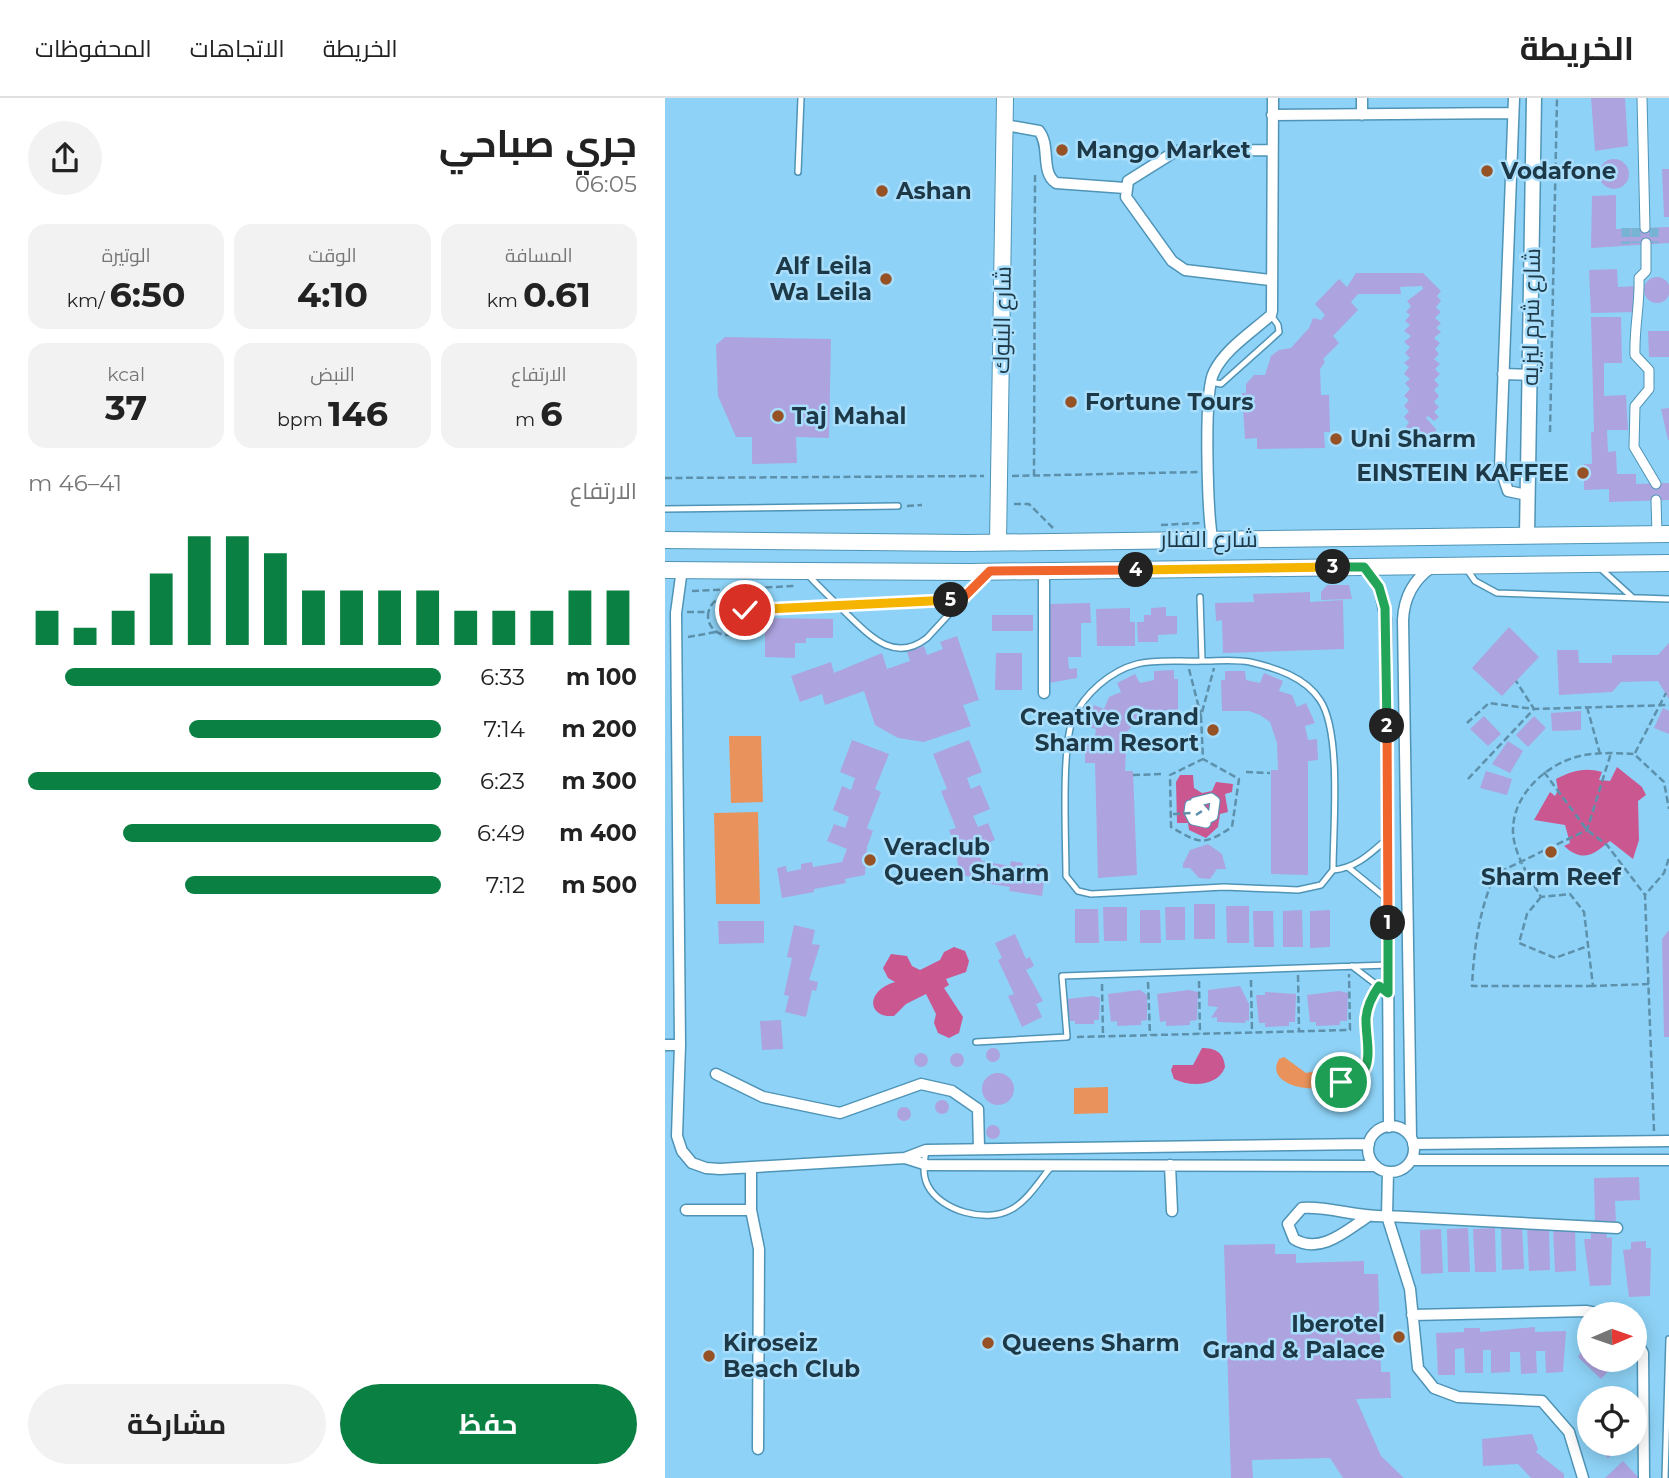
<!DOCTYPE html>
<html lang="ar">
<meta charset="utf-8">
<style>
body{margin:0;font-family:Montserrat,Cairo,sans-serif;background:#f2f2f2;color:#222;direction:rtl;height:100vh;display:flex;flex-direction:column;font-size:26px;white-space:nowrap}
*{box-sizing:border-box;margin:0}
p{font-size:23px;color:#767676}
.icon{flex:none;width:38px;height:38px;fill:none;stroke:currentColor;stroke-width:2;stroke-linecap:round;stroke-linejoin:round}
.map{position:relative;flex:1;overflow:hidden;direction:ltr}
.drawer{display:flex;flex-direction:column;background:#fff;width:665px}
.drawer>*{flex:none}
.needle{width:46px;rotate:88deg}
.buttons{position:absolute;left:912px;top:1204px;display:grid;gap:14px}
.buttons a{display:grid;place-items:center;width:70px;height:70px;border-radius:50%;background:#fff;box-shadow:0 4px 18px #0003;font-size:35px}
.pin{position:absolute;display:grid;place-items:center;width:60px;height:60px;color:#fff;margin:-30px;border:4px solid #fff;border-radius:50%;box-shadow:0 2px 7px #0007}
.km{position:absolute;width:35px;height:35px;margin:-18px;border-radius:50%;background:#222;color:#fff;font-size:19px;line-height:35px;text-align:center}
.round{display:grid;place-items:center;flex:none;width:74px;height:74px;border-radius:37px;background:#f2f2f2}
.summary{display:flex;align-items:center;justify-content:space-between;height:119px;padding:0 28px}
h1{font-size:38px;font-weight:700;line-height:52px}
.figures{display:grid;grid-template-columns:repeat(3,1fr);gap:10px;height:119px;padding:7px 28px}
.figures div{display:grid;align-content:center;border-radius:18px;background:#f2f2f2;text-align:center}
.figures b{font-size:35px;font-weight:700}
.figures small{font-size:19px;font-weight:400}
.figures p{font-size:19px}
.chart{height:196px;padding:14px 28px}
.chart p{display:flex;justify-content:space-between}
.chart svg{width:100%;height:126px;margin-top:7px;stroke:#0b8043;stroke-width:6}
.action{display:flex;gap:14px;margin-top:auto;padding:14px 28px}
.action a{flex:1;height:80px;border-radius:42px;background:#0b8043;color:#fff;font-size:28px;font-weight:700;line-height:80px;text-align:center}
.action a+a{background:#f2f2f2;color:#222}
ul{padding:0 28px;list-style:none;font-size:23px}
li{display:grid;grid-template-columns:112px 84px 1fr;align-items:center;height:52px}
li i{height:18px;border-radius:9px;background:#0b8043}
header{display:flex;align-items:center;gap:42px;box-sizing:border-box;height:98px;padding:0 35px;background:#fff;border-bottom:2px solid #e0e0e0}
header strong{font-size:33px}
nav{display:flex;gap:38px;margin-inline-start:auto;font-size:24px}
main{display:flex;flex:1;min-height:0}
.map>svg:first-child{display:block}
</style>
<header>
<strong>الخريطة</strong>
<nav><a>الخريطة</a><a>الاتجاهات</a><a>المحفوظات</a></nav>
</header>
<main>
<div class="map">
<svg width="1004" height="1380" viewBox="0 0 1004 1380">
<rect width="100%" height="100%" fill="#8ed3f7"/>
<path fill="#e9925b" d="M64 638H96L98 704 66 705Z
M93 714 95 806H51L49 715Z
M619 959 641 975 664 970 672 977 673 985C662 997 597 991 614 961Z
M443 989V1015L409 1016V990Z"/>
<path fill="#cb5790" d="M952 669 977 689 981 697 973 703 974 742 968 761 945 743C928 757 918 765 899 748L905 745 900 727 869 722 885 694 890 698 893 692 891 681C907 673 919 669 937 674L934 682 945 683Z
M515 677H528L529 690 537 695 547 693 551 684 568 686 567 694 560 696 563 714 555 716 553 729 541 740 524 732 523 725H512L511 684Z
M289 849 300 853 304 863 301 874 281 881 284 887 279 890 298 919 294 935 284 940 273 935 269 925 271 916 261 896 241 906 229 918C202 920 200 893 230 884L223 880 218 870 226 856 242 858 247 868 255 872 275 862 279 854Z
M537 950C550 950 559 954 560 969 553 989 525 989 509 981L506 972 508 967H528Z"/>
<path fill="#ada3df" d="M926 0H960L963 48 930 53Z
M934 76a15 15 0 1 1 30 0a15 15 0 1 1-30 0Z
M997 71H1004V119H999Z
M951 97V131L1004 129V145L926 150 927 98Z
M952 171 953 189 972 188V214L926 215 924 172Z
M691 175H758L776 193 772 198 776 203 771 209 776 214 770 220 776 225 771 230 776 234 769 240 775 245 770 251 774 256 769 261 775 266 770 271 775 276 769 282 774 287 769 292 774 298 769 304 774 309 769 314 774 319 769 323 763 318 761 320 771 331V342H762V347L750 348 749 343H740V331L744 324 739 319 744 313 739 308 744 302 739 298 745 291 740 285 745 281 739 276 744 269 739 265 745 260 740 255 745 249 739 244 746 238 739 233 745 227 740 223 745 217 741 214 746 208 742 203 758 191 757 188 735 189 736 196H693L686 204 693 212 668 238 674 245 658 261 660 264 655 271 656 297H664L665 334H659L660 350 592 351V340L580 341 577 295H581V286L589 277H600L606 258 614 252 626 250 644 230 648 220 656 222 660 217 650 206 674 181 682 189Z
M979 192a13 13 0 1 1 26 0a13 13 0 1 1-26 0Z
M926 219H956L957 265H939V298L961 297 963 332H942L943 354 951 353 952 376H971V386L1004 385V402L944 404V391L919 392V366H927L926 334H929Z
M983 233H1004V259H984Z
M60 239 166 241 164 340 131 339 132 365 87 366V339H71L53 298 51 247Z
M1004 310V342H1003L996 311Z
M662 487H684L687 501 656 502V494Z
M645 494V504L678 502 679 551 558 555 557 522 551 523 550 505 589 504 588 496Z
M425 505 426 525H416V559H403L404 571 412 570V580L384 585 383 506Z
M501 509V518H512V536L493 537V544H473L472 524H479V517H486V510Z
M465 510V524H470V548H432L431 511Z
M327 517H368V533H327Z
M100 520 168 521V540H141V545H130V560L100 559Z
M844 529 874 559 837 598 807 570Z
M292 538 314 602 298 607 306 628 259 644 233 640 210 627 199 593 160 607 157 596 135 604 126 578 166 564 169 575 217 555 222 571 245 563 242 554 259 548 262 557 278 551 275 544Z
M1004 545V601L993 583 956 584 947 594 894 597 892 552H913L914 565H947V557H993Z
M331 555H357V592H330Z
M509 572V581H513V612L487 613 476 617 462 634 460 673H468L472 777 433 780 430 665H420V644H429L431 631 421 628 429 607 439 611 444 599 456 594 452 585 470 576 475 585 489 582V573Z
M560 573H580L581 582 595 585 599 575 618 583 614 593 627 597 632 609 641 605 650 625 640 628 643 642 652 641 653 662 643 663V777L606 776V672H613L612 645 605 624 595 617 584 613H557L556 582H560Z
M998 610 1004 613V636L989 630Z
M916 613V632L887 633 886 615Z
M819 618 836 636 823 648 805 631Z
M869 618 881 630 863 649 851 637Z
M187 642 224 656 210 691 216 694 202 730 208 733 202 749 200 777 180 781 181 785 149 791V794L117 800 112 770 121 768 122 774 136 771V766L147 764 148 769 177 764 182 751 162 743 169 726 180 730 184 719 168 712 177 688 186 692 190 680 175 674Z
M304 642 317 674 302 680 306 691 315 687 325 711 308 718 313 729 323 725 330 742 311 750 317 763 345 768 346 763 358 765 357 770 372 772V766L381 768 377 798 344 793 345 789 313 784V780L294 777 291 749 284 732 291 730 276 693 282 691 268 656Z
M843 643 858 653 845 675 827 666Z
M821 673 847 681 842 697 815 690Z
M543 746 557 756 561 771H552L545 781 534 780 525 770H518V766L525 752Z
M529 806H550V841H529Z
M561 808H584V845H562Z
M438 809H462V843H439Z
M500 809H520V842H501Z
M410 811H433L434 845H410Z
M475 812H495L496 845H475Z
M637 812 638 849H618V813Z
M665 812V849L645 850V813Z
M588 813H608L609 849H589Z
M53 823H99V845L54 846Z
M129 827 150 832 147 846 155 847 144 882 153 884 151 893 147 892 141 919 120 914 124 898 119 897 127 860 122 859Z
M1004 832V939H999L997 841Z
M350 836 361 861 365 859 369 868 361 872 378 903 371 906 377 919 357 929 343 898 349 896 333 862 337 860 330 845Z
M575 888 584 906V923L580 922 581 925 552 924V919L546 920 553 909 543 908V892Z
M475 892 482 897V922L476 923V927L452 928V923L446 924 443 896Z
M524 892 533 894 532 922 525 923V927L501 928V923L495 924 492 896Z
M674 893 683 895 682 923H675V927L651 928V924H645L642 897Z
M600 894 631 896 630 924H624V928L600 929V925H594L591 897H600Z
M428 898 435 900 434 922H429V926H410V923H405L402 901Z
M116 922 118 951 97 952 95 923Z
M321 957a7 7 0 1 1 14 0a7 7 0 1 1-14 0Z
M249 962a7 7 0 1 1 14 0a7 7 0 1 1-14 0Z
M285 962a7 7 0 1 1 14 0a7 7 0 1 1-14 0Z
M317 991a16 16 0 1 1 32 0a16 16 0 1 1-32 0Z
M270 1009a7 7 0 1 1 14 0a7 7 0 1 1-14 0Z
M232 1016a7 7 0 1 1 14 0a7 7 0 1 1-14 0Z
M321 1034a7 7 0 1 1 14 0a7 7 0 1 1-14 0Z
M974 1079 975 1102 950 1103 951 1125 930 1126 929 1080Z
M857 1127 859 1171 837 1172 836 1128Z
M862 1129H884L885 1172 864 1173Z
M910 1129 911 1173 890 1174 888 1130Z
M803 1130 805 1174H783L782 1131Z
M830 1130 831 1174H810L808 1131Z
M776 1131 778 1175 756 1176 755 1132Z
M926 1133H941L942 1140 947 1139 946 1187 925 1188 919 1141H926Z
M981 1143V1150H986L985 1198 964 1199 958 1152 966 1151V1144Z
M610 1146V1156H631V1165L699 1163V1176H713L716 1274H725L726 1300 691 1301 716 1358 739 1380H678L665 1360 587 1362 588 1380H566L559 1147Z
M870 1229V1234L901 1233 898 1274 881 1275 880 1253H871L872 1275 856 1276 855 1254H845V1274L826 1275V1252H818V1275H800L799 1250 790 1251V1277H773L771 1235 799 1234V1230H815V1234Z
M924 1241V1262L964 1264 957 1271 951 1265 936 1281 913 1259Z
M867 1336 873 1351 871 1354 899 1376V1380H866L853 1366 818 1368 817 1341Z
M933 1346H965L952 1358 949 1355 943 1360 931 1348Z
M958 1363 974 1380H940Z"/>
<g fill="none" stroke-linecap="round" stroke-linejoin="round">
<path stroke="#77b4d4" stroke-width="9" stroke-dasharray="9 4.5" stroke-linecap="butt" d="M961 130V146
M971 130V145
M989 130V145"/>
<g stroke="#4f94b6" stroke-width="8">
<path id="service" d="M133 74 136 0
M546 284 556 286 614 234 613 227 606 217
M0 411 233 408
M801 470 810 483 832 495 1004 501
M935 470 967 499
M144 478C156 491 170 504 183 517 206 539 230 565 262 540L320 477
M535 499 537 563C552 563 570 561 585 564 611 570 640 579 655 602 677 635 668 730 668 772L656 787 633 792 559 789 426 796 413 793 401 778C401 743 396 649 408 621 419 596 445 573 472 566 492 561 516 564 537 563
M80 511 297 501
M684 770 722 801
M668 772C691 770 705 756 722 741
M687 868 721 894
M311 944 402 939 397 878 723 867
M261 1052C259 1064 257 1077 263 1088 276 1113 321 1125 345 1112 362 1104 374 1083 386 1069
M1000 1380 1004 1241"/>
</g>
<g stroke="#4f94b6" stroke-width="11">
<path id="pedestrian" d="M977 0 980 130
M981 145V173L974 180C975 207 969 230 970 257L984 272V291L970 308 969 349 991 386
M991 402 992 436
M546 700 550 703 548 718 544 720 530 704Z
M525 707H529L535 717 541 719V725L528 722 524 714Z"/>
</g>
<g stroke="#4f94b6" stroke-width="13">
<path id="minor" d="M697 0V17
M849 0 835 369 843 393 862 397
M607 17 848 15
M340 27 374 33C386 48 375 74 391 85L460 90
M605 182 520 172 507 163 461 99 463 83 511 53 607 52
M838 276 865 277
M547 440C543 414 538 294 549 274 560 251 587 234 606 217L607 213 608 0
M699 469 714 489 721 521 724 1029
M17 471 11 515 15 947 12 1038 17 1053 27 1065 41 1070 55 1071 240 1060
M379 595V473
M0 947H15
M51 976 98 999 175 1015 256 986 287 993 313 1011 314 1050
M703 1051a23 23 0 1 1 46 0a23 23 0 1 1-46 0Z
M746 1040 738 522C739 499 748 482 767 469
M704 1046 261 1052 240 1060 262 1067 711 1068
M748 1046 1004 1043
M746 1062H1004
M505 1067 507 1113
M86 1070V1112
M723 1074 722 1118 745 1191 753 1270 769 1290 793 1299 877 1303 904 1334 918 1380
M21 1112H86L94 1151 93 1351
M702 1119C681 1133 655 1157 629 1141L623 1126 637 1110C666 1108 693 1120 722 1118L952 1130
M747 1217 921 1213 937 1216
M970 1240 978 1255 979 1380"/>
</g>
<g stroke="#4f94b6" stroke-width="17">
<path id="tertiary" d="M862 437 869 0"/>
</g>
<g stroke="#4f94b6" stroke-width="18">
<path id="secondary" d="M0 442 303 445 1004 436
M333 444 340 0
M0 472 304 474 1004 465"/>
</g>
<path stroke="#5d90ab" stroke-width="2.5" stroke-dasharray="7 3.5" stroke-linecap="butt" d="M885 334 892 0
M347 378 533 374
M369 378 370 77
M0 380 319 378
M349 406H364L388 430
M242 408 257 407
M496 427 535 425
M27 493 129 488
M43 518a19 19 0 1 1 38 0a19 19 0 1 1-38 0Z
M22 514H43
M23 539 51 534
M524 571 536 618 549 570
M922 609 935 656
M536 618 538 661 505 677 506 729C535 746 538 748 567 729L574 681 538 661
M802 625 824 605 869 611 1004 607
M970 655 1001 595
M581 674 605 675
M879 674 922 732 942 747 980 797
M468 677 498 676
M803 681 869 611 851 583
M876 799 862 816 854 845 890 860 923 848
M633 877 634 933
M586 882 587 935
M534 883 535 936
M483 884 485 937
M437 886 438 938
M984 886 928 888 919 814 905 796 876 799C865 780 849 757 848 734 847 697 881 666 915 658 932 654 952 655 969 656L999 684 1004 711
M928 888H807C809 849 814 813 830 776L922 732 946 655
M412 939 685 932 684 876
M676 984C721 982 695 925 708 897
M989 1033 980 797 999 775 1004 760"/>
<use href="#service" stroke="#fff" stroke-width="5"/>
<use href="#pedestrian" stroke="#fff" stroke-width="9"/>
<use href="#minor" stroke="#fff" stroke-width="10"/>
<use href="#tertiary" stroke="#fff" stroke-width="14"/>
<use href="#secondary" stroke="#fff" stroke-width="16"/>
<path stroke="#5d90ab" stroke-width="2.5" stroke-dasharray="7 3.5" stroke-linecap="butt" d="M508 716 527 715
M531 717 537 713"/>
</g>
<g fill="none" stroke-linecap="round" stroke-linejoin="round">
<g stroke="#fff" stroke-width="14">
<path id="split-1" d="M676 984C715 981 700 944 701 920 702 908 707 898 714 888L723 895V825"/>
</g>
<g stroke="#fff" stroke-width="14">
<path id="split-2" d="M722 628 723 825"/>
</g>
<g stroke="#fff" stroke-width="14">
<path id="split-3" d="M668 469H699L714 489 720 510 722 628"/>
</g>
<g stroke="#fff" stroke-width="14">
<path id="split-4" d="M471 472 668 469"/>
</g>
<g stroke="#fff" stroke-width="14">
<path id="split-5" d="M286 502 297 501 325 473 471 472"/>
</g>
<g stroke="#fff" stroke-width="14">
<path id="split-6" d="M80 512 286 502"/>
</g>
<use href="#split-1" stroke="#22a559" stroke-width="9"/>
<use href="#split-2" stroke="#f0652b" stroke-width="9"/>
<use href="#split-3" stroke="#22a559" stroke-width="9"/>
<use href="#split-4" stroke="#f5b400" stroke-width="9"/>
<use href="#split-5" stroke="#f0652b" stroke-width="9"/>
<use href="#split-6" stroke="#f5b400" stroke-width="9"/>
</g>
<g fill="#965224" stroke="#a8defb" stroke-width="2.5">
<circle cx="397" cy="52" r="7"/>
<circle cx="822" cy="73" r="7"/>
<circle cx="217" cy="93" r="7"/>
<circle cx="221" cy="181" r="7"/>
<circle cx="406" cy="304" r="7"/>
<circle cx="113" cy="318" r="7"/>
<circle cx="671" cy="341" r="7"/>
<circle cx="918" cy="375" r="7"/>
<circle cx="548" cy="632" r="7"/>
<circle cx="886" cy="754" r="7"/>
<circle cx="205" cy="762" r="7"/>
<circle cx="734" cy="1239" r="7"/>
<circle cx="323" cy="1245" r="7"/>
<circle cx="44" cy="1258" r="7"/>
</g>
<g text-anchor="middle" stroke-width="5" stroke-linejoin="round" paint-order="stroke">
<g font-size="23" font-weight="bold" fill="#1d3948" stroke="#a8defb" text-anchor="start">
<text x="411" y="60">Mango Market</text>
<text x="836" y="81">Vodafone</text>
<text x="231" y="101">Ashan</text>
<text x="207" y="176" text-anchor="end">Alf Leila<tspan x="207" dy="26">Wa Leila</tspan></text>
<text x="420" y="312">Fortune Tours</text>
<text x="127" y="326">Taj Mahal</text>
<text x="685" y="349">Uni Sharm</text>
<text x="904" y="383" text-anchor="end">EINSTEIN KAFFEE</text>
<text x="534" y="627" text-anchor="end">Creative Grand<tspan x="534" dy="26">Sharm Resort</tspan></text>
<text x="219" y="757">Veraclub<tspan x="219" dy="26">Queen Sharm</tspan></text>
<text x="886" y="787" text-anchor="middle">Sharm Reef</text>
<text x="720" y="1234" text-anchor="end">Iberotel<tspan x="720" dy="26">Grand &amp; Palace</tspan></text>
<text x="58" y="1253">Kiroseiz<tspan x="58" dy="26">Beach Club</tspan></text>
<text x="337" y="1253">Queens Sharm</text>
</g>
<g font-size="23" fill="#1d3948" stroke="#a8defb">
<text transform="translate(866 219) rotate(-89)" y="8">شارع شرم ليزيه</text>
<text transform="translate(337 222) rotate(-89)" y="8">شارع البنوك</text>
<text x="544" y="449">شارع الفنار</text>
</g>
</g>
</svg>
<div class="buttons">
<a><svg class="needle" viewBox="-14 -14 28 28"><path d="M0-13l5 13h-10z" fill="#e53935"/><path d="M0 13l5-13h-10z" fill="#767676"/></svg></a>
<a><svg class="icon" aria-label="locate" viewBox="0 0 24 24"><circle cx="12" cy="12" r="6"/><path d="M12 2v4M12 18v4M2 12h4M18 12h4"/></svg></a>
</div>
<div class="pin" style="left:676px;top:984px;background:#1e9e55"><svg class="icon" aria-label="arrive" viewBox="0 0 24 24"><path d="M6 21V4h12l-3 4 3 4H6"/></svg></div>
<div class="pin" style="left:80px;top:512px;background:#d93025"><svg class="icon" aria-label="check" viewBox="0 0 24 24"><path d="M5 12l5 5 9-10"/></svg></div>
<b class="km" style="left:723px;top:825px">1</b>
<b class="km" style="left:722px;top:628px">2</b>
<b class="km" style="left:668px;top:469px">3</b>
<b class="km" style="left:471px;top:472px">4</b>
<b class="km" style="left:286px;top:502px">5</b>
</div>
<section class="drawer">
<div class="summary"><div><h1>جري صباحي</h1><p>06:05</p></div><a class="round"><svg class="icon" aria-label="share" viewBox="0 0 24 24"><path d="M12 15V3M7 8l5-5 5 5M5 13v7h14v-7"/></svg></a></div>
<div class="figures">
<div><p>المسافة</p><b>0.61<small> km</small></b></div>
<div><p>الوقت</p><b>4:10</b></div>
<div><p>الوتيرة</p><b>6:50<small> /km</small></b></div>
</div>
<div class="figures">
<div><p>الارتفاع</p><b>6<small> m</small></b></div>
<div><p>النبض</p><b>146<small> bpm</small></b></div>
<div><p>kcal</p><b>37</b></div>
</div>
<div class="chart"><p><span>الارتفاع</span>41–46 m</p>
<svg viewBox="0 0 160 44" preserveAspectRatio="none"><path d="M5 44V32M15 44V38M25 44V32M35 44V19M45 44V6M55 44V6M65 44V12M75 44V25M85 44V25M95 44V25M105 44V25M115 44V32M125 44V32M135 44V32M145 44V25M155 44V25"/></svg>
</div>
<ul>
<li><b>100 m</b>6:33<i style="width:91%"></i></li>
<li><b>200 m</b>7:14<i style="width:61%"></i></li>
<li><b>300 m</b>6:23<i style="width:100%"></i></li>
<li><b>400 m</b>6:49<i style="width:77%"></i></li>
<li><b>500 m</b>7:12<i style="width:62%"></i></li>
</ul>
<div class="action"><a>حفظ</a><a>مشاركة</a></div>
</section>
</main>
